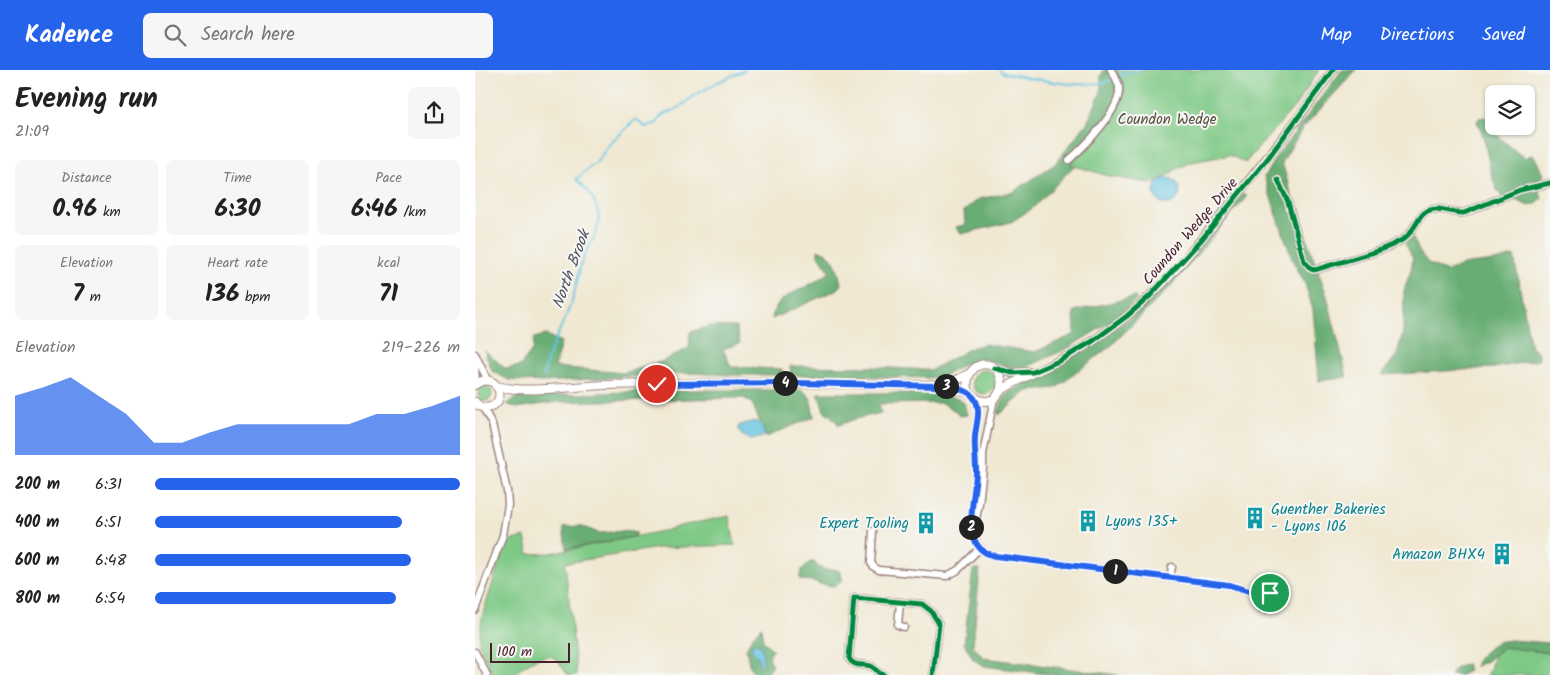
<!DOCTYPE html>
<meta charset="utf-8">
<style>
body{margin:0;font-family:Kalam,sans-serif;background:#f6f6f6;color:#222;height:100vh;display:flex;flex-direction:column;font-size:19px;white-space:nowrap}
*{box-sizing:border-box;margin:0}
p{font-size:16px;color:#767676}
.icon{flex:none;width:28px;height:28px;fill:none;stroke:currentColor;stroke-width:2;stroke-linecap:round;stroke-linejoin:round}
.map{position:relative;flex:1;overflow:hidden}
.details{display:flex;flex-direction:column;background:#fff;width:475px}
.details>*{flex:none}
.controls{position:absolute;left:1010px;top:15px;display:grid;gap:10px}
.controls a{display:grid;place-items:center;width:50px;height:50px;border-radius:8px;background:#fff;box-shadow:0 1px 4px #0004;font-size:25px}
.scale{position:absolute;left:15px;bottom:12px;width:80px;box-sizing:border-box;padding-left:5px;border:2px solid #4a1f2b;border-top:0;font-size:14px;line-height:18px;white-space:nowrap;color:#4a1f2b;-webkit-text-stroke:4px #f6f6f2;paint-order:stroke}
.pin{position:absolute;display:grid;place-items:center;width:42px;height:42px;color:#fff;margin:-21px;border:2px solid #fff;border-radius:50%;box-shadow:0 1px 5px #0007}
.km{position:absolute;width:25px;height:25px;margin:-12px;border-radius:50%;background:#222;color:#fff;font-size:14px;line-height:25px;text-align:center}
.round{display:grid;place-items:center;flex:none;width:52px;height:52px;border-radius:8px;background:#f6f6f6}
.head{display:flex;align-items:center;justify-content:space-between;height:85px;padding:0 15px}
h1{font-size:28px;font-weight:600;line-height:38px}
.figures{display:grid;grid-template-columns:repeat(3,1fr);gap:8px;height:85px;padding:5px 15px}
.figures div{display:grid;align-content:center;border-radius:8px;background:#f6f6f6;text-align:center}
.figures b{font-size:25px;font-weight:600}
.figures small{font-size:14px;font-weight:400}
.figures p{font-size:14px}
.chart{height:140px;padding:10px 15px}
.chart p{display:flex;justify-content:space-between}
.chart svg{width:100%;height:90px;margin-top:5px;fill:#2563eb;opacity:.7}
ul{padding:0 15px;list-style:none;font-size:16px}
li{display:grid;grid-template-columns:80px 60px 1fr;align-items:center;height:38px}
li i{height:12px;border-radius:6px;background:#2563eb}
header{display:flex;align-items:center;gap:30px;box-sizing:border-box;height:70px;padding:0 25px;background:#2563eb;color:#fff}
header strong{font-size:24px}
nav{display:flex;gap:28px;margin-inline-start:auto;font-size:18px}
.search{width:350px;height:45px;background:#f6f6f6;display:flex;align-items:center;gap:12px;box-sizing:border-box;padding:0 18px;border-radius:8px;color:#767676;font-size:19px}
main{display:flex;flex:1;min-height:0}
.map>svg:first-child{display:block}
</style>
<header>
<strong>Kadence</strong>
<div class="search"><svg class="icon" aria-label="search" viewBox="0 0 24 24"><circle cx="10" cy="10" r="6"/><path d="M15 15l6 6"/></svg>Search here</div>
<nav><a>Map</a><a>Directions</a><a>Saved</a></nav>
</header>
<main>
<section class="details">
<div class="head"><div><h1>Evening run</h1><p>21:09</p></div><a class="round"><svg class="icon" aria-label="share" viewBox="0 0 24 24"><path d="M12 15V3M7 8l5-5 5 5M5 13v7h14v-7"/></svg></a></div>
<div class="figures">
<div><p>Distance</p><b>0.96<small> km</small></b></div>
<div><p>Time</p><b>6:30</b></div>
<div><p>Pace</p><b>6:46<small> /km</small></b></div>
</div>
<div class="figures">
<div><p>Elevation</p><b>7<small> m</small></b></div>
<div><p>Heart rate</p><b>136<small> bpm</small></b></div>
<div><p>kcal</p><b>71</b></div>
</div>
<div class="chart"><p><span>Elevation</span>219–226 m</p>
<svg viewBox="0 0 160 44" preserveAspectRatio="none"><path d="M0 44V15L10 11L20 6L30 15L40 24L50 38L60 38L70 33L80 29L90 29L100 29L110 29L120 29L130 24L140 24L150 20L160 15V44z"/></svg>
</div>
<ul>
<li><b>200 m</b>6:31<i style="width:100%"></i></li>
<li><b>400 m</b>6:51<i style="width:81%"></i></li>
<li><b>600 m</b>6:48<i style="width:84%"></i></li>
<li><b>800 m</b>6:54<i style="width:79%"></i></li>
</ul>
</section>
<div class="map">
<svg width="1075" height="605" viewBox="0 0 1075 605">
<rect width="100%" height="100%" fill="#f6f6f2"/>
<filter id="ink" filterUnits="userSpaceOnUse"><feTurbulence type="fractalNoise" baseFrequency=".02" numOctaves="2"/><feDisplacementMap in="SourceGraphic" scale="10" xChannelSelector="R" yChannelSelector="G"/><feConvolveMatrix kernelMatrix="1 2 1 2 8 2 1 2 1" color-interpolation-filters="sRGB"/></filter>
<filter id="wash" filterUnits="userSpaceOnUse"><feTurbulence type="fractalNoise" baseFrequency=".0096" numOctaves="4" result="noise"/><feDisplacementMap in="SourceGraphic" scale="20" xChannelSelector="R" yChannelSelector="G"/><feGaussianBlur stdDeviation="1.12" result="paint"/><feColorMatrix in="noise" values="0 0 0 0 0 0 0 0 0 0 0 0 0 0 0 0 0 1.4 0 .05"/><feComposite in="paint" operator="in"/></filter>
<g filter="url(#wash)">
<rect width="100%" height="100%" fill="#f0e8d2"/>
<path fill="#7fc986" stroke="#647458" d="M640 0H844L820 36 770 93 755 85 716 92 702 99 687 109 674 113 633 106 594 94 612 79 636 50 648 14Z
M497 312a12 12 0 1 1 24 0a12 12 0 1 1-24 0Z
M3 324a7 7 0 1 1 14 0a7 7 0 1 1-14 0Z
M254 446 260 475 183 478 90 493 102 605H93C89 600 85 593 81 589 70 580 46 596 39 605H18L4 574 7 546 31 472 50 467 54 484 76 483 193 460 205 456Z
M1028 577 1075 583V605H1012L1013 601 1015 600 1019 585Z"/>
<path fill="#67ad73" stroke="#58664f" d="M629 0H640C642 4 647 9 648 14 655 38 611 80 595 94L599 96 558 138 536 152 486 164 480 157 490 155 489 141 504 129 538 122 580 94 612 53 626 22V6Z
M867 0H881L827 59 807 92 818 130 852 226 872 307 844 311 838 240 830 214 817 189 789 107 801 87Z
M1010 47 1022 58V65L1049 88 1056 85 1061 89 1068 105C1062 112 1063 120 1067 128L1063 133 1054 136 1040 130H1029C1010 107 1016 76 1002 52L1004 48Z
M767 124 772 126 695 217 637 275 581 318 552 321 524 345 523 344 527 331 533 323 591 291 654 249 696 212Z
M938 167 944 181 953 193 972 202 986 195 1020 191 1039 186 1056 278 1062 281 1064 290 1019 298 906 305 922 285 928 261 929 220 936 200 938 188 930 173Z
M343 180C359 182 364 201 366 215L363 219 297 249C299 228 318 224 334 215 341 211 348 207 355 202L343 184Z
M660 227 662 229 637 251 591 279 552 297H536L509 289 494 292 465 308 316 305 315 296 398 297 456 300 498 277 510 274 560 282 600 264 599 241Z
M235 256 261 257 265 273 248 279 256 297 307 299V305H259L211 303 68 312 34 310 17 301 9 280 31 299 45 296 57 281 59 268 71 265 86 272 80 297 149 303 188 291 214 278 215 262Z
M193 320H328L335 327 339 347 291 367 277 333 269 328 82 332 42 338 32 334 43 327Z
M343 323H461L484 329 489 333 492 345 484 346 482 342 467 333 404 334 406 343 380 349 364 355 355 345 349 341Z
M105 456 124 463 150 461 162 463 158 467 91 479 88 457Z
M335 492H339C345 499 351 501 360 499L365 502 368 511 359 516 345 514 338 511 325 510C324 501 328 498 335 492Z
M498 499H505L498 576 509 588 643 605H580L508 596 498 589 489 573Z
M286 557 288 571 298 580 294 586 297 597 292 605H281L275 598 271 579 276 569Z
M1035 570 1075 573V583L1028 577 1013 590 1000 597 1003 588 1021 572Z
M992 594 994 601 986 605H975L981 598Z"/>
<path fill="#63c4e1" stroke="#567286" d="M679 121a13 13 0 1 1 26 0a13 13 0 1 1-26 0Z
M280 351 286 354 290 366 277 370C270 367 264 365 263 358L265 355Z
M280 573 285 575 287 580 288 593 287 595 283 592V587C278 583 276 582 277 575Z"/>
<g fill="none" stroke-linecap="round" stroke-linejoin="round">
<path stroke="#63c4e1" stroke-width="2" d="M524 0 528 3C559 8 611 22 639 9
M646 0 649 4
M643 7 664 0
M69 306C71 283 89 254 97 231 102 216 103 200 109 186 115 173 127 158 123 143 120 128 112 118 101 109L122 92 134 75 161 49 170 57 182 53 186 46 205 37 220 25 243 12 270 0"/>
</g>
</g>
<g filter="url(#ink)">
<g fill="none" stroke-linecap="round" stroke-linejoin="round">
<g stroke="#9d847e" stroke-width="9">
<path id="minor" d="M594 90C610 76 646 40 644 18 644 12 639 5 636 0
M803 110 813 132 829 191 836 199 840 200C869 190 900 185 927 170 940 163 943 143 955 140 966 136 977 144 989 143L1045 120 1075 113
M0 284 13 311
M0 292 1 314
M500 328C506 343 500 358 500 374 499 384 502 394 501 405 499 430 485 478 520 486L754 515 774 521 781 526
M499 459 504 434 508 398V384L519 329
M398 461 396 493 399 497 404 500 472 506 483 500 505 478
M695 508 697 497
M781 530a9 9 0 1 1 18 0a9 9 0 1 1-18 0Z
M425 533 423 555 429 557
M0 540 28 465 33 435 32 421 17 354 8 338
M0 582 12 605
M409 605C402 604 402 599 396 596 388 594 378 597 374 588L379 528 447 534 456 541 464 554 458 605"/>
</g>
<g stroke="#9d847e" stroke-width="10">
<path id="major" d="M519 298 538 303 554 302
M0 315C20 299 35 330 15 337 9 339 4 337 0 332
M21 316C54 324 97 316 131 315 212 313 293 313 373 314 396 314 419 315 442 315 451 315 463 314 472 316 479 318 487 320 494 323 500 326 502 331 510 331 526 332 531 310 522 300 506 284 485 305 495 324
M471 316 495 303
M525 321C544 309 565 300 585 290 609 279 631 262 652 246 688 218 718 180 747 144 785 97 823 50 858 0"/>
</g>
<use href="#minor" stroke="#fff" stroke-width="6"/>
<use href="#major" stroke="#fff" stroke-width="8"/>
<g stroke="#f6f6f2" stroke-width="8">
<path id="cycleway" d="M803 110 813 132 829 191 836 199 840 200C869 190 900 185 927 170 940 163 943 143 955 140 966 136 977 144 989 143L1045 120 1075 113
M519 298 538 303 558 302 586 290 618 271 652 246 674 227 727 169 793 88 858 0
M500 328C506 343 500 358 500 374 499 384 502 394 501 405 499 430 485 478 520 486L754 515 774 521 781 526
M409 605C402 604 402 599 396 596 388 594 378 597 374 588L379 528 447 534 456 541 464 554 458 605"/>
</g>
<use href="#cycleway" stroke="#00873e" stroke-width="5"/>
</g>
</g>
<g fill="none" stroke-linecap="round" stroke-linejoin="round" filter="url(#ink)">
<g stroke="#fff" stroke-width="10">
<path id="route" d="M182 314 321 313 464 316C473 316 494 319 499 328 507 339 501 354 500 366 499 378 501 389 501 401 501 427 482 478 520 486L754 515 774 521 781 526 787 521 795 523"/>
</g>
<use href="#route" stroke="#2563eb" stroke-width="6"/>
</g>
<defs>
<g id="building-bare" transform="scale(1.725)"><path d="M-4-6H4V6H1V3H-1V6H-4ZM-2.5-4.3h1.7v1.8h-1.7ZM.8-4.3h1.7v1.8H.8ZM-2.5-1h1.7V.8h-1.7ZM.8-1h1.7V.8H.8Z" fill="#0f9aa8" stroke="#f6f6f2" stroke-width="2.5" paint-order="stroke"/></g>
</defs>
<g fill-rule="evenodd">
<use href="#building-bare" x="780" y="448"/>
<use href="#building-bare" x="613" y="451"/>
<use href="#building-bare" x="451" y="453"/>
<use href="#building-bare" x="1027" y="484"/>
</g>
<g text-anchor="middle" stroke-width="4" stroke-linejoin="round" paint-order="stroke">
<g font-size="15" fill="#5a5246" stroke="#f6f6f2">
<text x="692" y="54">Coundon Wedge</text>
</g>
<g font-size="15" fill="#4a1f2b" stroke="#f6f6f2">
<text transform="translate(715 161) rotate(-49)" y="5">Coundon Wedge Drive</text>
</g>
<g font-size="15" fill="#0d838f" stroke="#f6f6f2" text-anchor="start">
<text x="796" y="444">Guenther Bakeries<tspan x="796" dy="17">- Lyons 106</tspan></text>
<text x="630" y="456">Lyons 135+</text>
<text x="434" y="458" text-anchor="end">Expert Tooling</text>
<text x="1010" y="489" text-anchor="end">Amazon BHX4</text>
</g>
<g font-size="16" font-style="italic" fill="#525162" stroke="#f6f6f2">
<text transform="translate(95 199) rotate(-70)" y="6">North Brook</text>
</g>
</g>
</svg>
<div class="controls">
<a><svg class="icon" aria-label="layers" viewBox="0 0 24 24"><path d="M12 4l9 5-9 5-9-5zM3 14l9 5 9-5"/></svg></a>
</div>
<div class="scale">100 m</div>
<div class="pin" style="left:795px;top:523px;background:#1e9e55"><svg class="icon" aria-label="arrive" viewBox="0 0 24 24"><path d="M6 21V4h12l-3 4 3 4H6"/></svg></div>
<div class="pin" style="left:182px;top:314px;background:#d93025"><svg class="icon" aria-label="check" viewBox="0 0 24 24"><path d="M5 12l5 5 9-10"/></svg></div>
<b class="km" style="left:640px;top:501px">1</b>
<b class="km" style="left:496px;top:457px">2</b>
<b class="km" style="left:471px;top:316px">3</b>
<b class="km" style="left:310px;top:313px">4</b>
</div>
</main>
